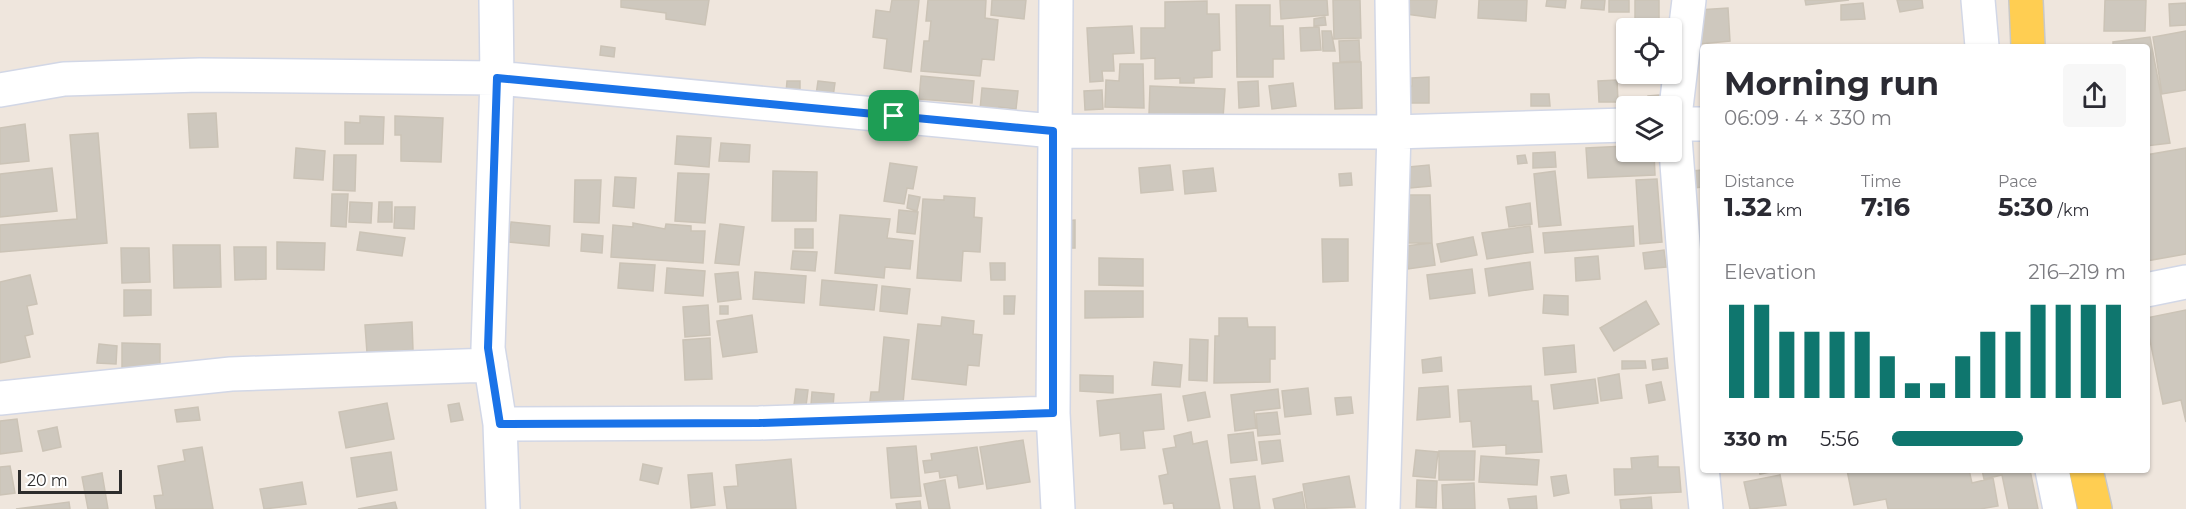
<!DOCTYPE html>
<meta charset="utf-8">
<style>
body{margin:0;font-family:Montserrat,sans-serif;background:#f7f7f7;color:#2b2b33;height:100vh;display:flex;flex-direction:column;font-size:22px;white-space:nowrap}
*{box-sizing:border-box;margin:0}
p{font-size:20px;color:#7c7c81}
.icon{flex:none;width:33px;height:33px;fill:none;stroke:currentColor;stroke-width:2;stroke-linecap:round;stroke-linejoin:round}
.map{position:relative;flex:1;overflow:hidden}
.details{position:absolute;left:1700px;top:44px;width:450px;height:429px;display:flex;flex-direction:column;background:#fff;border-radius:6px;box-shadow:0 2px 4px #0004}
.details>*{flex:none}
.controls{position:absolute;left:1616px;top:18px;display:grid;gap:12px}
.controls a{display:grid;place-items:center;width:66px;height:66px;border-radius:6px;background:#fff;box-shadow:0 2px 4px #0004;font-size:30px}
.scale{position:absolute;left:18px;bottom:15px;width:104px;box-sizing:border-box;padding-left:6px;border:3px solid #2c2c2c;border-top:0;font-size:16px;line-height:21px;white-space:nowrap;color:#2c2c2c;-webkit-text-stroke:4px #fff;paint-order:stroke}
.pin{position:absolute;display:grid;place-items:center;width:51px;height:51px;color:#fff;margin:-26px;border-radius:12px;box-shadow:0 3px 9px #0006}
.round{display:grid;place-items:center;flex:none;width:63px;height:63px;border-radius:6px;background:#f7f7f7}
.headline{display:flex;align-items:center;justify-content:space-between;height:102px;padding:0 24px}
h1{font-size:33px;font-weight:700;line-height:45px}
.stats{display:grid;grid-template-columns:repeat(3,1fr);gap:9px;height:102px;padding:6px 24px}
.stats div{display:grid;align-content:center}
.stats b{font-size:26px;font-weight:700}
.stats small{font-size:16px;font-weight:400}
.stats p{font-size:16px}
.chart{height:168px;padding:12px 24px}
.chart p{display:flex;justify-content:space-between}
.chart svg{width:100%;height:108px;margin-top:6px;stroke:#0f766e;stroke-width:6}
ul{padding:0 24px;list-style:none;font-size:20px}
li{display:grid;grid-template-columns:96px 72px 1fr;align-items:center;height:45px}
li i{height:15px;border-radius:8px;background:#0f766e}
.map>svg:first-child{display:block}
</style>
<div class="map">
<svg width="2186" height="509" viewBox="0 0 2186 509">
<rect width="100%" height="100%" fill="#efe6dd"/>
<path fill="#cec8be" stroke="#cbc3b6" stroke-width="1.5" d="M621 0H709L705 25 666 19V13L621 7Z
M892 0H919L911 72 884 68 887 39 873 37 876 10 890 12Z
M928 0H986L985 18 998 20 994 60 982 59 980 76 921 71 924 41H929L931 21H926Z
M992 0H1026L1024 19 991 15Z
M1280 0H1327L1328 15 1281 19Z
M1333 0H1360L1361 38 1334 39Z
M1408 0H1437L1435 18 1406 14Z
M1479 0H1527L1526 21 1478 18Z
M1547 0H1566L1565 8 1546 6Z
M1582 0H1605L1604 10 1581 8Z
M1609 0H1629V12H1609Z
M1635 0H1659V28H1635Z
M1805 0H1849L1806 5Z
M1897 0H1922L1923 8 1900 12Z
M2105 0H2146L2145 31H2104Z
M1207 1V14H1219L1220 50 1212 51V77L1194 78V83H1180V78L1155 79V58L1141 59V28H1165V2Z
M1863 3 1865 19 1841 20V5Z
M2186 3V25L2170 26 2169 4Z
M1236 5H1270V26H1283L1284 59H1273V77H1237Z
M1728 8 1730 41 1700 44 1698 10Z
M1325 17 1326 25 1314 26V19Z
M1132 26 1134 53 1113 54 1114 71H1102L1103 81 1090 82 1087 28Z
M1319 27 1321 50 1301 51 1300 28Z
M1322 31H1331L1335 51H1323Z
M2186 31V90L2162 94 2153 37Z
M2150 37 2170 143 2146 146V46H2113V42Z
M1359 40 1360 61 1340 62 1339 41Z
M601 46 615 48 614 57 600 55Z
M1361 62 1362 108 1335 109 1333 63Z
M1120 64H1143L1144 108 1105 107 1106 80 1119 81Z
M1628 74H1654L1655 78 1630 83Z
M921 76 974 81 972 103 919 99Z
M1429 77V103H1406L1407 87 1412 86V78Z
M1617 80 1618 102H1599L1598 81Z
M787 81H800V95L786 93Z
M818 81 835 83 833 97 816 95Z
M1258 81 1259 106 1239 108 1238 82Z
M1293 83 1296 106 1272 109 1269 86Z
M1150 86 1225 89 1223 118 1149 114Z
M982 88 1018 91 1016 109 999 107V112L980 110Z
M1102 90 1103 109 1085 110 1084 91Z
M1531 94H1549L1550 106H1531Z
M1659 95V103L1648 104V96Z
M216 113 218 147 190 148 188 114Z
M360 116 384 117 383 144H345V122L360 123Z
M395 116 443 118 441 162 401 161V135H395Z
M25 124 29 161 0 164V128Z
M98 133 107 243 0 252V225L77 219 70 135Z
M677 136 711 138 709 167 675 164Z
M721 143 750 145 749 162 719 161Z
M1626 146V152H1654L1655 175 1588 178 1586 148Z
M296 148 325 151 323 180 294 178Z
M2186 148V254L2146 261V155Z
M1555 152 1556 167 1533 168V153Z
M334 155H356L355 191 333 190Z
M1525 155 1527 163 1518 164 1517 156Z
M890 163 917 167 913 189 907 188 904 204 884 201Z
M1170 165 1173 190 1141 193 1139 168Z
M1429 165 1431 186 1410 188 1409 167Z
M52 168 57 211 0 217V174Z
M1213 168 1216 191 1185 194 1183 171Z
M1702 170V187L1694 188 1692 171Z
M773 171 817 172 816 221H772Z
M1555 171 1561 225 1539 227 1534 174Z
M678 173 709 174 705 223 675 221Z
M1351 173 1352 185 1340 186 1339 174Z
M615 177 636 178 634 208 613 206Z
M1657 179 1662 242 1640 244 1636 180Z
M575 180H601L599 223 574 222Z
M332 194H348L346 227 331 226Z
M909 195 920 197 917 211 907 208Z
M1406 195H1430L1432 243H1408Z
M944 196 975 198 974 217 982 218 980 252 963 251 961 281 917 278 923 199 944 200Z
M350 202 372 203 371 223 349 222Z
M379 202H392V222H378Z
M1530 203 1532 224 1509 227 1506 207Z
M395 207H415L414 229 394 228Z
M899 210 918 212 915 234 897 232Z
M840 215 890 219 887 238 913 241 910 269 885 267 884 278 835 273Z
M1075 220V248H1064V221Z
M511 222 550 226 549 246 509 242Z
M633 223 665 229 666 224 691 226V231H705L703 263 611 257 613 225 633 227Z
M720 224 744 227 739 265 715 263Z
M1530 226 1533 252 1487 259 1482 233Z
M1633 226 1634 246 1545 253 1543 233Z
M795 229H813V248H795Z
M360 232 405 238 402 256 357 250Z
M582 234 603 236 602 253 581 251Z
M1473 237 1477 255 1441 262 1437 244Z
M1322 239H1348V281L1323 282Z
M277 242 325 243 324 270 277 269Z
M1432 243 1435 265 1408 269 1405 246Z
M173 245H220L221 287 174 288Z
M234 247H266V279L235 280Z
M121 248H149L150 282 122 283Z
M1664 250 1666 267 1645 269 1643 253Z
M793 251 817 252 815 271 791 269Z
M1598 256 1600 279 1576 281 1575 258Z
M1099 258 1143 259V286L1099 285Z
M1530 262 1533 289 1489 296 1485 269Z
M620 263 655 265 653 291 618 288Z
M990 263H1005V280H991Z
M667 268 705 271 703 296 665 293Z
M1472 269 1475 293 1430 299 1427 275Z
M738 272 741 299 718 302 715 274Z
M755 272 806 276 804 303 753 299Z
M30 275 37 304 27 306 33 334 25 336 30 357 0 363V282Z
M822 280 877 285 874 310 820 305Z
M882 286 910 289 907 314 880 311Z
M124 290H151V315L124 316Z
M1085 291H1143V317L1085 318Z
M1544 295 1568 296V315L1543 313Z
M1004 296H1015L1014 314H1004Z
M1646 301 1659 324 1614 351 1600 328Z
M708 305 710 335 685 337 683 307Z
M720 306H728V314H720Z
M2186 310V422L2181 400 2163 404 2146 321V318Z
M752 315 757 352 723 357 717 321Z
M942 317 974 321 973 334 982 335 979 366 968 365 966 385 912 379 918 324 941 326Z
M1219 318H1247L1248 327H1275V359H1270V382L1214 383 1215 336H1219Z
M412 322 413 350 367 353 365 325Z
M884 337 909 340 903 403 870 401 871 392H879Z
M710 338 712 379 685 380 683 340Z
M1190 339 1208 340 1207 381 1189 380Z
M122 343 160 344V375H122Z
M99 344 117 346 116 364 97 363Z
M1574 345 1576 372 1545 375 1543 348Z
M1441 357 1442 371 1423 373 1422 360Z
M1667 358 1668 368 1653 370 1652 360Z
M1622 361H1645L1646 368 1622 369Z
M1154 362 1182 365 1180 387 1152 385Z
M1619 374 1622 398 1601 401 1598 378Z
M1080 375 1113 376V393L1080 391Z
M1595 379 1598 403 1554 409 1551 385Z
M1661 382 1665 400 1649 403 1646 385Z
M1448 386 1450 417 1417 420 1419 388Z
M1531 386 1532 401H1538L1542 452 1506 454V445L1473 447 1471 421 1460 422 1458 390Z
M1308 388 1311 414 1285 417 1282 391Z
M796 389 808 390 806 406 794 405Z
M1278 389 1280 408 1254 411 1256 428 1235 431 1231 395Z
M812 392 834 394 833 407 811 405Z
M1205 392 1210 417 1188 421 1183 396Z
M1161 394 1164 429 1143 431 1145 448 1121 450 1120 433 1100 436 1097 401Z
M1351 397 1353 413 1337 415 1335 398Z
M387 403 394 439 346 448 339 412Z
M459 403 463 420 451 422 448 405Z
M198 407 200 420 177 422 175 410Z
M1277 412 1280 434 1258 436 1256 414Z
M17 419 22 451 0 454V421Z
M57 427 61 447 43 451 38 431Z
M1191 432 1193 444 1207 441 1220 509H1174L1173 503 1164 504 1159 476 1168 474 1163 449 1176 447 1174 436Z
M1253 432 1257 460 1231 463 1228 435Z
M1023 440 1030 482 987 489 980 447Z
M1280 440 1283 461 1262 464 1259 442Z
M916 446 921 496 891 498 887 448Z
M202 447 213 509H156L154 496 163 495 158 466 185 461 183 450Z
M977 447 983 484 959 488 957 475 940 478 939 471 925 473 923 461 932 460 931 454Z
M1416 450 1438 452 1435 478 1413 476Z
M1439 451H1475L1474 480H1439Z
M391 452 397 490 357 497 351 458Z
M1481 456 1539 460 1537 485 1479 482Z
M1658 456V467H1679L1681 492 1615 495 1614 469H1632L1631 458Z
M791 459 796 509H727L724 487 738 486 736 465Z
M643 464 662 468 658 484 640 480Z
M10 466 15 493 0 495V467Z
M1759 470H1780L1760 474Z
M1847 470H1969L1972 483 1993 478 1998 506 1980 509H1888L1886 499 1854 505Z
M1982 470H2030L2038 509H2009L2002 475 1984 479Z
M102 473 108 509H88L82 477Z
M712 473 715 505 691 508 688 475Z
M1566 475 1569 493 1554 496 1551 477Z
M1780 475 1786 505 1750 509 1744 482Z
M1255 476 1260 509H1234L1230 479Z
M1349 476 1355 507 1307 509 1303 484Z
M945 480 950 509H929L924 484Z
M1417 480 1437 481 1436 508 1416 507Z
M302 482 306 504 264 509 260 489Z
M1474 483 1475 509H1443L1442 485Z
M1302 492 1305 509H1275L1273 499Z
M1536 496 1537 509H1510L1508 499Z
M1651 497 1652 509H1621L1620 500Z
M920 501 921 509H897L896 504Z
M69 502 70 509H16Z
M395 502 397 509H358Z"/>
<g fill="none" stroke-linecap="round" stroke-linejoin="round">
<g stroke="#d2d7e6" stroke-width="36">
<path id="minor" d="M496 0 497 78 488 348 500 424 503 509
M1056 0 1053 413 1058 509
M1689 0 1674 124 1692 363 1706 509
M1978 0 1982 46
M0 90 64 79 200 75 497 78 1053 131 1394 132 1626 125
M1671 124H1702
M2146 290 2186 282
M0 398 231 374 491 365
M500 424 759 423 1053 413
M2052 470 2060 509
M1383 509 1394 132 1392 0"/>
</g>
<g stroke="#c8c8c8" stroke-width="36">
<path id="primary" d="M2026 0 2028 46
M2086 470 2095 509"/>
</g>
<use href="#minor" stroke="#fff" stroke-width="33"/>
<use href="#primary" stroke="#ffce52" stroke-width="33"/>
</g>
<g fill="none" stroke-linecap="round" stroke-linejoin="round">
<g stroke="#fff" stroke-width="12">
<path id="route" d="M497 78 1053 131V413L759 423 500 424 488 348Z"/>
</g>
<use href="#route" stroke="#1a73e8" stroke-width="8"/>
</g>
</svg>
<div class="controls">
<a><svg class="icon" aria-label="locate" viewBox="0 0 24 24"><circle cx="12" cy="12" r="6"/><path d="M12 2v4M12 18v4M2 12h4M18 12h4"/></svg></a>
<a><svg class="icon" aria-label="layers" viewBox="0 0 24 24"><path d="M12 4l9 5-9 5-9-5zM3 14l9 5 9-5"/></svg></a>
</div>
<div class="scale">20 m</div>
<div class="pin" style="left:894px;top:116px;background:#1e9e55"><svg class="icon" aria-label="arrive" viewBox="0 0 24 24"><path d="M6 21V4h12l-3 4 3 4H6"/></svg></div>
<section class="details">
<div class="headline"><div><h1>Morning run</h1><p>06:09 · 4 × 330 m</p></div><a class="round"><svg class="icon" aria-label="share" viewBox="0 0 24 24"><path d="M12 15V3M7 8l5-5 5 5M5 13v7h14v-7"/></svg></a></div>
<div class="stats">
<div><p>Distance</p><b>1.32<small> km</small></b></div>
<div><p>Time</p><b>7:16</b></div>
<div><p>Pace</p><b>5:30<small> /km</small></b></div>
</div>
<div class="chart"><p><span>Elevation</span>216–219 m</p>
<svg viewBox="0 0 160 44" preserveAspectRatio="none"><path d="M5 44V6M15 44V6M25 44V17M35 44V17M45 44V17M55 44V17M65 44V27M75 44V38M85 44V38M95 44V27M105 44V17M115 44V17M125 44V6M135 44V6M145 44V6M155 44V6"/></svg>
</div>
<ul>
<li><b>330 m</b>5:56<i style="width:56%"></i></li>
</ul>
</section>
</div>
